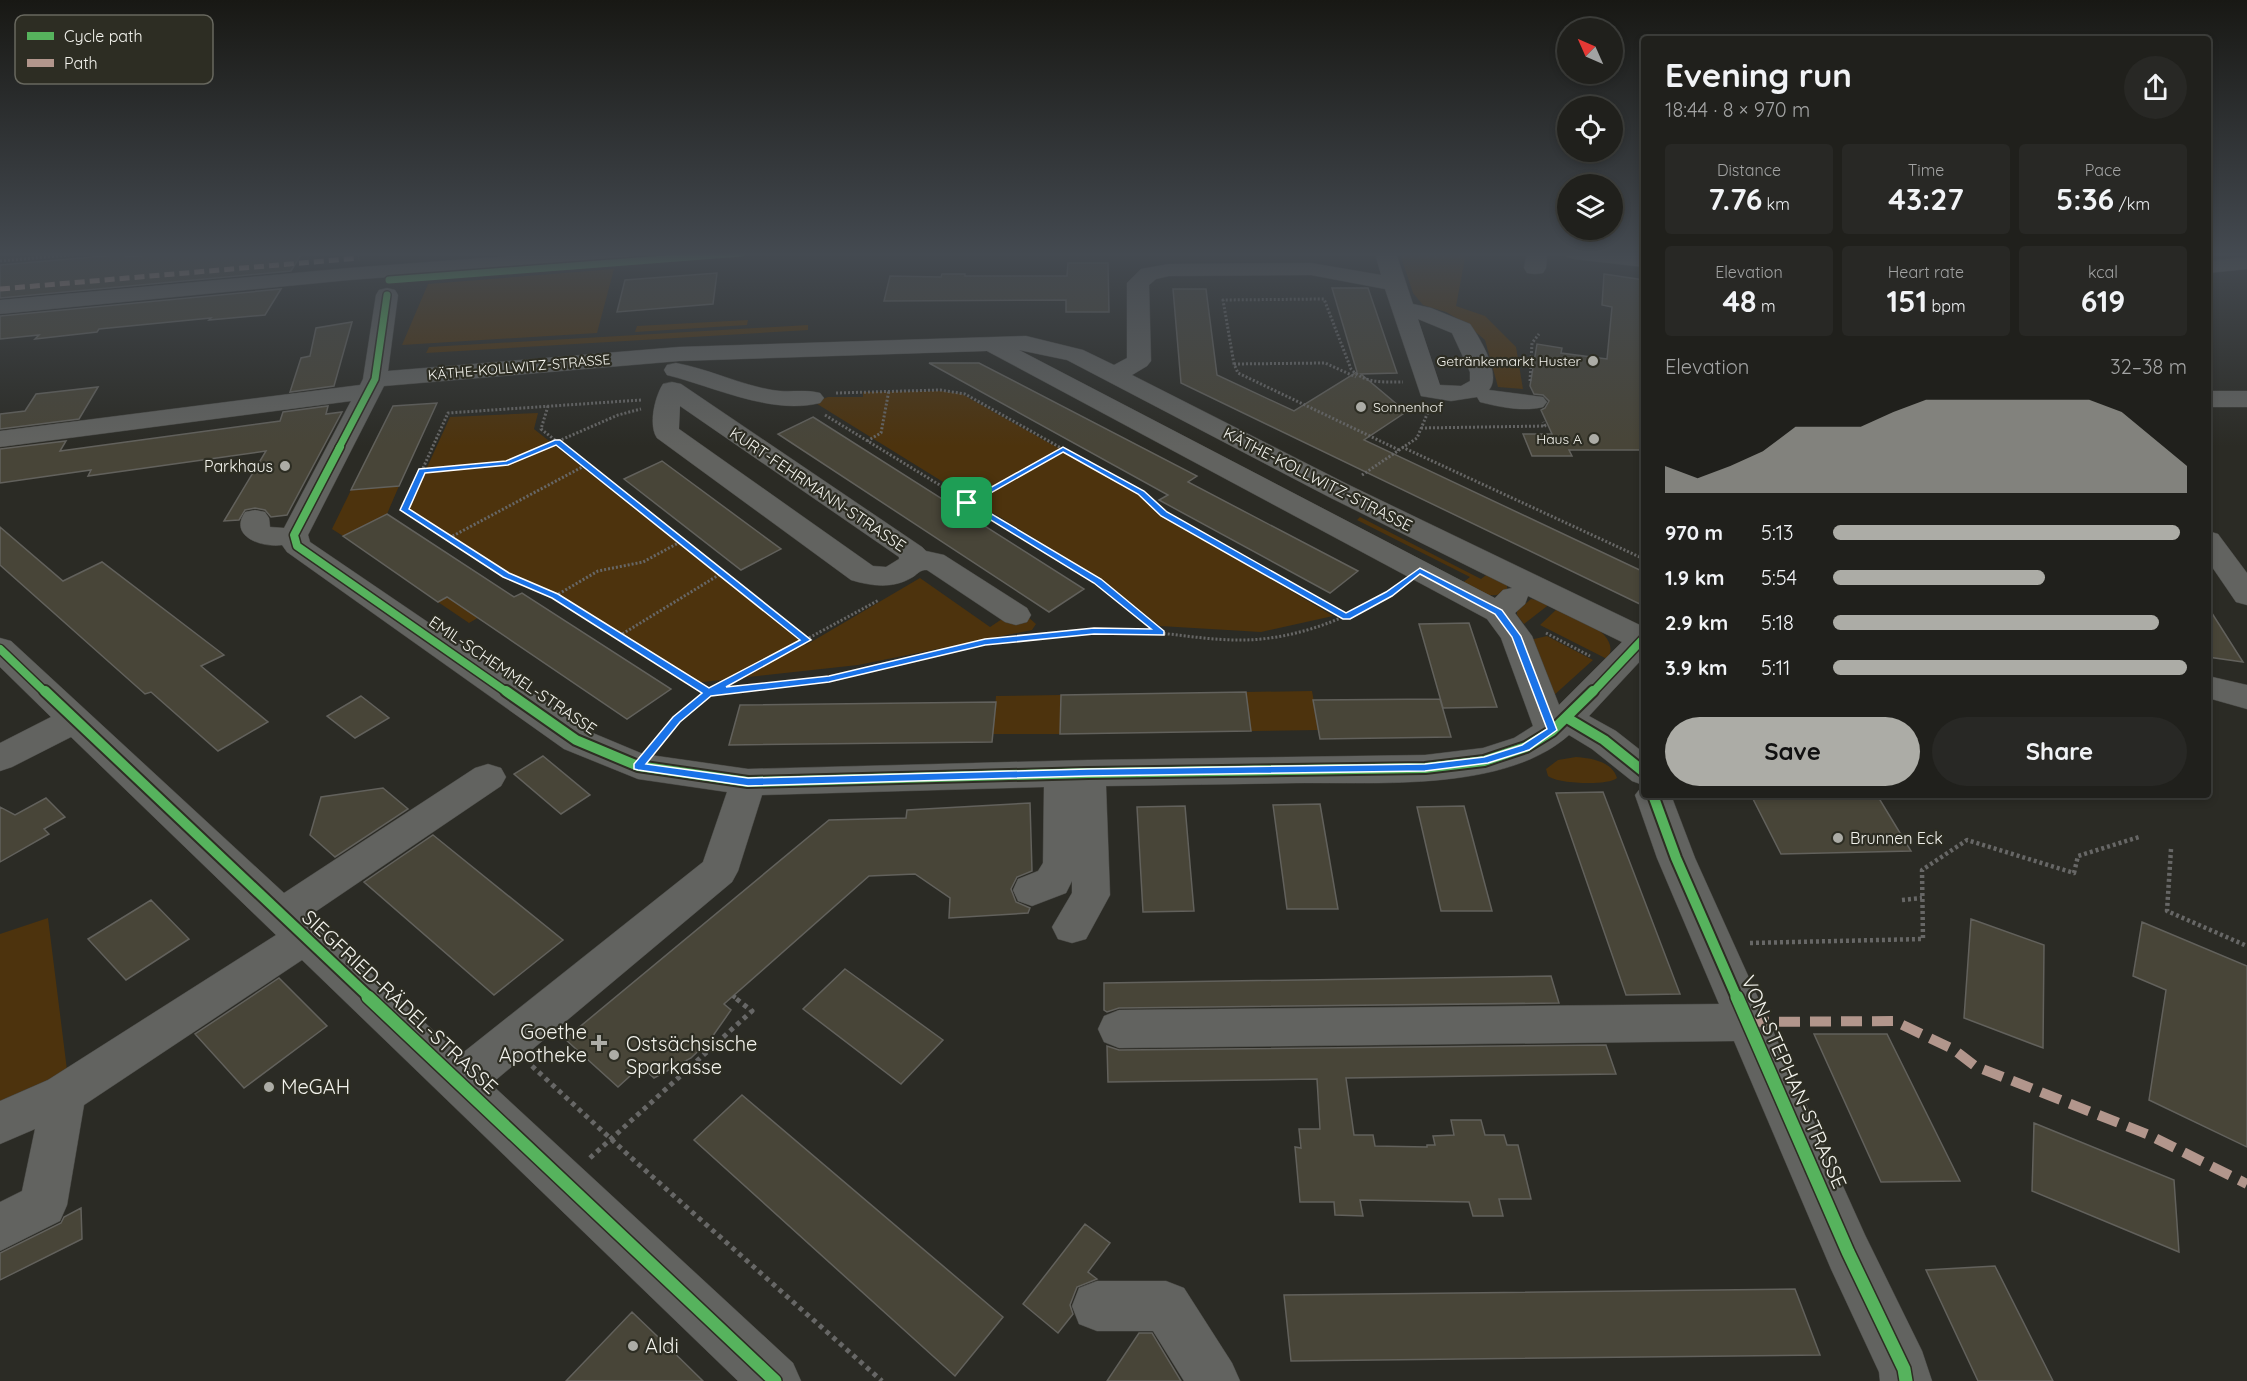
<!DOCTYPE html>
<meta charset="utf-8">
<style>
body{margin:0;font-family:Quicksand,sans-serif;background:#282825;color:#f1f3f6;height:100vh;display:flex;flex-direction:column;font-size:22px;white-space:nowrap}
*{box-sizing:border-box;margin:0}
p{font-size:20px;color:#a2a3a3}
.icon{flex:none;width:33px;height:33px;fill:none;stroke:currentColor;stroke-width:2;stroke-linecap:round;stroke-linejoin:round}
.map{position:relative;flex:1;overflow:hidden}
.sheet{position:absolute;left:1641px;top:36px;width:570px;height:762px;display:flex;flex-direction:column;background:#20201c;border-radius:6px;box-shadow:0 3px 9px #0003,0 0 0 2px #3d3e3b}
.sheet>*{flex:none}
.needle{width:39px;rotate:315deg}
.buttons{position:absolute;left:1557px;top:18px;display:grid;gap:12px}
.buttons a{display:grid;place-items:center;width:66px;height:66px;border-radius:50%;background:#20201c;box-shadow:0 3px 9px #0003,0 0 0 2px #3d3e3b;font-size:30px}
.pin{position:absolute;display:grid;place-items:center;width:51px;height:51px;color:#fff;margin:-26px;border-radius:12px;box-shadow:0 3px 9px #0006}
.round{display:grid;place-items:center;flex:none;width:63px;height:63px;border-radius:32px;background:#282825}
.headline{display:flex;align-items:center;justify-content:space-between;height:102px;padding:0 24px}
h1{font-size:33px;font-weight:700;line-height:45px}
.metrics{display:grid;grid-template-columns:repeat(3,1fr);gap:9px;height:102px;padding:6px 24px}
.metrics div{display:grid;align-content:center;border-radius:6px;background:#282825;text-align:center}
.metrics b{font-size:30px;font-weight:700}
.metrics small{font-size:16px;font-weight:400}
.metrics p{font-size:16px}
.chart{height:168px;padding:12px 24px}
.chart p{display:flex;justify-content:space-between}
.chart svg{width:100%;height:108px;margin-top:6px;fill:#acaca6;opacity:.7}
.action{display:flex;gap:12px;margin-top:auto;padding:12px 24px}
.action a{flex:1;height:69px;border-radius:36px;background:#acaca6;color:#111;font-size:24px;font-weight:700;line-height:69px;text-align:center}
.action a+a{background:#282825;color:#f1f3f6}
ul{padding:0 24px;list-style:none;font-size:20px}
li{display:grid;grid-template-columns:96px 72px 1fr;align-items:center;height:45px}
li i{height:15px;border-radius:8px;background:#acaca6}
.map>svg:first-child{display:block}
</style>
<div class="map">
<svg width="2247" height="1381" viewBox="0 0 2247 1381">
<rect width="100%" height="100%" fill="#2b2b25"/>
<path fill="#4d330d" d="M1402 253H1466L1456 306 1485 316 1516 347 1523 389 1498 387 1485 340 1465 323 1446 312 1423 305 1413 293 1400 254Z
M614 269 597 333 402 345 428 284Z
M748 320 747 325 635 332 637 326Z
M808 325V330L426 353 429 347Z
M941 391 962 394 1140 494 1165 516 1333 616 1261 632 1160 626 1103 581 814 402 828 397H863V392Z
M538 413 534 429 806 645 920 578 990 627 1005 617H1028L1036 624 1032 630 858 665 685 684 627 637 555 592 517 577 408 509 450 417Z
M399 486 387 514 343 536 332 529 351 490Z
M1360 517 1481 579 1490 572 1507 583V591C1491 601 1475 591 1461 584L1470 577 1357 520Z
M483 577 514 597 469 623 438 602Z
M1531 599 1551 603 1524 624 1517 615V611Z
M1559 607C1575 616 1624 635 1607 659L1540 625Z
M1547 636 1593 660 1552 697 1530 640Z
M1312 691 1319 730 1251 731 1246 692Z
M1061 695 1060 734H993L996 696Z
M1576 757C1590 758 1612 761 1617 778 1608 786 1558 784 1548 776L1546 769 1558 760Z
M48 918 68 1078 0 1114V934Z"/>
<path fill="#484538" stroke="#62615c" stroke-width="1.5" d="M175 253H302L291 271 0 298V265L128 254 126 257Z
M1068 263H1108L1109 312H1066V300L884 301 890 276 941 277 942 274H965V276H1067Z
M717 273 713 304 617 312 625 280Z
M1604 274 1644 280V450H1569L1572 456H1532L1523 434H1552L1541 410 1545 408 1549 401 1543 395 1534 394 1530 386 1537 344 1562 348 1561 353 1607 359 1612 307 1602 305Z
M1332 288H1368L1397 373 1361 374 1406 412 1364 440 1644 572V606L1181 383 1173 289H1206L1217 375 1294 411 1357 372Z
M281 289 265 315 209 320 211 318 99 329 97 332 35 339 39 335 0 339V316Z
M352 322 334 386 290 392 301 358 310 356 316 328Z
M929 363H979L1197 476 1188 482 1358 571 1330 593 1159 500 1168 495Z
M98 387 79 419 0 429V414L25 411 36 394Z
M437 403 399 486 351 490 393 406Z
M328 406 326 414 342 412 287 515 271 517 265 510 255 508 245 510 239 520 224 521 266 451 88 476 91 470 0 483V449L66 441 60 451 280 421 283 412Z
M813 417 1084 589 1049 612 778 434Z
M662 461 781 549 741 570 624 479Z
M387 514 514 597 522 593 671 689 627 719 447 597 438 602 343 536Z
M0 527 63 581 102 562 224 655 201 666 268 722 218 751 151 692 145 694 0 565Z
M2208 607 2243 662 2208 657Z
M1469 623 1497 707 1443 708 1419 624Z
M1246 692 1251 731 1060 734 1061 695Z
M361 696 389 718 355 738 327 716Z
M1440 699 1451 737 1320 739 1313 700Z
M996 702 992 742 729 745 740 705Z
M543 756 590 795 561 814 514 774Z
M383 788 408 809 335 857 310 835 321 797Z
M1603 792 1680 994 1626 995 1556 793Z
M1751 795H1877L1911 851 1781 854Z
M46 798 65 817 44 829 49 834 0 862V807L15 815Z
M1030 803 1032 871 1017 877 1011 889 1016 902 1030 908 1028 913 949 918 950 898 915 874 869 876 724 1004 731 1010 710 1040 691 1058 654 1078 641 1066 618 1087 565 1039 829 820 906 818 907 810Z
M1320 804 1338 909H1287L1273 805Z
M1185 806 1194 911 1143 912 1137 807Z
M1464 806 1492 911H1441L1417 807Z
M433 835 563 940 494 995 364 882Z
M151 900 189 939 126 980 88 939Z
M1971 919 2044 945 2043 1048 1964 1018Z
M2142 922 2247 966V1147L2149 1100 2166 990 2133 976Z
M845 969 943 1040 901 1084 803 1009Z
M1551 976 1559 1003 1119 1008 1107 1012 1104 1010V983Z
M279 978 327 1026 244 1088 195 1034Z
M1814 1034H1887L1960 1181 1881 1182Z
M1606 1045 1616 1074 1346 1078 1354 1135H1373L1375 1146 1427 1147V1145H1435L1433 1136 1454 1135 1451 1120H1481L1485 1135H1504L1507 1145H1518L1531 1199H1499L1503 1216H1473L1469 1202 1360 1200 1363 1216 1335 1215 1334 1202H1300L1295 1147 1301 1148 1299 1129H1320L1317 1079 1108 1082 1107 1046 1119 1050Z
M742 1095 1003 1317 955 1376 694 1140Z
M2034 1123 2174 1180 2179 1252 2032 1191Z
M81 1208 82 1239 0 1280V1253L61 1223 64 1217Z
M1085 1224 1110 1243 1088 1272 1097 1279 1077 1287 1070 1305 1073 1314 1058 1333 1023 1304Z
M1995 1266 2053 1381H1978L1926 1270Z
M1795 1289 1820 1355 1291 1361 1284 1295Z
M632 1312 656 1335 703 1381H566Z
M1139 1333H1152L1181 1381H1107Z"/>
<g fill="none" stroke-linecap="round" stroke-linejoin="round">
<g stroke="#464642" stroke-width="1">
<path id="minor" d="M549 253H641L637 257 630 259 349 280 0 314V300L349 268Z
M1375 253H1396L1413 304 1431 308 1470 324C1480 338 1502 375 1489 390L1543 397 1547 402 1543 407C1524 412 1499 407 1480 402L1477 397 1451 401 1421 396 1385 289 1311 275 1169 276 1156 279 1149 285 1151 361 1147 366 1132 375 1349 485 1644 627V657L1589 716 1616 731 1644 753V795H1671L1695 858 1865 1235 1922 1351 1932 1381H1880L1879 1372 1831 1269 1734 1041 1119 1048 1104 1042 1098 1029 1104 1016 1119 1010 1719 1004 1657 858 1635 795 1643 785 1632 781 1592 749 1569 735C1505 792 1378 782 1297 783 1233 784 1170 785 1106 786L1110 895 1086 939 1072 943 1058 939 1052 927 1072 893V881L1066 893 1032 906 1018 901 1013 890 1018 879 1038 871 1043 863 1044 787 762 795 738 871 732 882 491 1084 793 1363 801 1381H738L302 960 84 1105 67 1205 60 1221 0 1251V1202L22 1191 35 1129 0 1144V1101L48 1080 276 935 71 737 12 767 0 771V743L51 717 0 667V638L11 641 284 893 475 768 488 764 501 768 506 777 501 786 309 916 460 1055 703 862 727 792 638 779 564 749 287 552 282 545C263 548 228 537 245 512L255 510 265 512 269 518 270 527 284 528 351 401 0 447V431L360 385 363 379 376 295 379 290 387 288 395 290 398 295 388 371 679 347 1026 336 1083 350 1114 365 1127 358V283L1141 269 1169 264 1311 263 1381 275ZM1418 319 1452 333 1470 372V381L1461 386 1440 385ZM1019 350 1067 360 1329 497 1512 588 1503 590 1495 598ZM987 351 1487 619 1501 638 1533 726 1514 738 1483 748 1425 755 1088 760 748 769 643 754 588 731 310 542 308 535 384 386 679 361ZM1528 596 1622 642 1559 705 1532 636 1515 613 1525 604Z
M1527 253H1547L1546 268 1543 273 1535 274 1527 273 1524 268Z
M1563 253 1644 255V267L1574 259 1567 257Z
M2247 257V269L2208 273V261Z
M676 363C709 369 741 385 772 390 788 393 804 389 820 393L824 398 820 403C771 415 715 387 667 375L664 370 667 365Z
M672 382 681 384 922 547 926 551 944 555 1027 608 1031 615 1027 622 1016 625 1005 622 927 570C920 569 917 575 911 578 892 589 871 586 851 580L657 438C648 425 655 396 663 384ZM680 406 899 557V559L886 567 873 566 679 429Z
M2208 391H2247V407H2208Z
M2208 531 2218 534 2247 573V605L2236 602 2208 561Z
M2208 676 2247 685V709L2208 698Z
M1097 1281H1166L1184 1288 1232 1363 1240 1381H1184L1153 1331H1097L1079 1324 1072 1306 1079 1288Z"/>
</g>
<path stroke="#676766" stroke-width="3" stroke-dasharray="2 2" stroke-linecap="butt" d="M0 261 95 253
M1234 364 1325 363 1356 377
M1530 381 1532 343 1539 334
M836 393 940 390 965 394 1141 493 1164 514 1346 616
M641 400 448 413 404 510 506 575 555 596 708 692 829 679 985 642 1007 639
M548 406 541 429 807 640
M825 415 1097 581 1161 633
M1421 428 1545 426 1543 422
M867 441 881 433 889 390
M1402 447 1644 559
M1399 450 1238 373 1234 364 1223 300 1324 299 1351 369C1365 384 1384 382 1403 382
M423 471 508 463 618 415 641 409
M1362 475 1417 438 1428 412
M968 503 1063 449
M449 538 586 465
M555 596 598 571 643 562 682 541
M1546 633 1590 656
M619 636 722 573
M1032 636C1070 633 1108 630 1147 632 1177 634 1207 640 1238 640 1293 641 1352 618 1397 587
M707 693 879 600"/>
<path stroke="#676766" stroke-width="4.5" stroke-dasharray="3 3" stroke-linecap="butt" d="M706 691H717
M657 743 676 720 710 691
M2171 849 2167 911 2247 946
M1902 900 1922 898
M1750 943 1923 939 1922 870 1967 840 2074 873 2078 856 2139 837
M733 996 736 998"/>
<path stroke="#676766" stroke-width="5" stroke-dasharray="4.5 4.5" stroke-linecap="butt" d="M532 1066 637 1163 882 1381
M590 1158 752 1011 734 997"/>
<use href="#minor" fill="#626360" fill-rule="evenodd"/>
<path stroke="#b2968c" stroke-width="5" stroke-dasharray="10 5" stroke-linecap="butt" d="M0 289 359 258"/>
<path stroke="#b2968c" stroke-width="10" stroke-dasharray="21 10" stroke-linecap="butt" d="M1748 1022 1894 1021 1953 1049 1975 1066 2149 1135 2247 1184"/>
<g stroke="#2d2d23" stroke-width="10">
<path id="cycleway-far3" d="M389 280 742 253
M339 448 375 379 387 295"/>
</g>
<g stroke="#2d2d23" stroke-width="11">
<path id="cycleway-far2" d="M340 447 294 535 297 546 508 693
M0 649 46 693
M1592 693 1643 639"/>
</g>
<g stroke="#2d2d23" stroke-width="14">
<path id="cycleway-far1" d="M45 691 370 998
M506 691 576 740 638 766 748 782 1088 773 1425 768 1484 761 1526 747 1552 731 1593 691
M1567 718 1604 740 1644 772
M1653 795 1676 858 1737 998"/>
</g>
<g stroke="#2d2d23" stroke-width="16">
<path id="cycleway" d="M368 997 775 1381
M1737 997 1848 1252 1904 1369 1906 1381"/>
</g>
<use href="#cycleway-far3" stroke="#56b35d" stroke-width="7"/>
<use href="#cycleway-far2" stroke="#56b35d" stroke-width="8"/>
<use href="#cycleway-far1" stroke="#56b35d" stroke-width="10"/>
<use href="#cycleway" stroke="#56b35d" stroke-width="13"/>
</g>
<linearGradient id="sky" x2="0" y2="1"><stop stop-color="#181814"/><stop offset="0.57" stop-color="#444a51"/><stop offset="1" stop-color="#444a51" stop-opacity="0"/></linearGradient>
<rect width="2247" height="446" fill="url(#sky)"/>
<path fill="#1a73e8" stroke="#fff" stroke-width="1.5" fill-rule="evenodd" d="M555 440H560L811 640 726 687 829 676 985 639 1094 628 1151 629 1094 583 963 503 1063 447 1144 491 1167 512 1346 613 1386 592 1420 568 1502 610 1521 636 1557 730 1529 750 1488 763 1425 771 1088 776 748 786 638 770 634 769V764L673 717 702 693 552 598 503 577 400 510 419 469 506 461ZM556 445 800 640 709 688 558 594 509 573 409 509 425 473 508 465ZM1063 452 1138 494 1161 516 1343 619H1350L1392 596 1420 574 1495 614 1512 637 1547 729 1522 745 1484 757 1425 764 1088 769 748 778 646 764 680 722 711 696 829 682 985 645 1094 634 1164 635V631L1101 579 973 503Z"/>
<g fill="#acaca6" stroke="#2d2d23" stroke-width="2">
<circle cx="1593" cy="361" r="6"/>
<circle cx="1361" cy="407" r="6"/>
<circle cx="1594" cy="439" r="6"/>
<circle cx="285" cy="466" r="6"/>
<circle cx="1838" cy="838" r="6"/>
<path d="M596 1034h6v6h6v6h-6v6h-6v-6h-6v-6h6z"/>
<circle cx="614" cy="1055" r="6"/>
<circle cx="269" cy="1087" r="6"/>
<circle cx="633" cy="1346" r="6"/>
</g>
<g text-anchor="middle" stroke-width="4.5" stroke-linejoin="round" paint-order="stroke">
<g font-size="14" fill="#f2f2ec" stroke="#2d2d23" text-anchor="end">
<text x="1581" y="366">Getränkemarkt Huster</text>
<text x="1373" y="412" text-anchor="start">Sonnenhof</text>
<text x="1582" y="444">Haus A</text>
</g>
<g font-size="14" fill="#f2f2ec" stroke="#2d2d23">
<text transform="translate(519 367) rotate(-5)" y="5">KÄTHE-KOLLWITZ-STRASSE</text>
</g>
<g font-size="16" fill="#f2f2ec" stroke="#2d2d23" text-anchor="end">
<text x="273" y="472">Parkhaus</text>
<text x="1850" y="844" text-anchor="start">Brunnen Eck</text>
</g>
<g font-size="16" fill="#f2f2ec" stroke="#2d2d23">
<text transform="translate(1318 479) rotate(27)" y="6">KÄTHE-KOLLWITZ-STRASSE</text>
<text transform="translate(818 489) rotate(34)" y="6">KURT-FEHRMANN-STRASSE</text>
<text transform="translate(513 675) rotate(34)" y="6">EMIL-SCHEMMEL-STRASSE</text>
</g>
<g font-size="20" fill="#f2f2ec" stroke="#2d2d23">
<text transform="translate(400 1002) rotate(43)" y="7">SIEGFRIED-RÄDEL-STRASSE</text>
<text transform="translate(1794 1082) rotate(66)" y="7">VON-STEPHAN-STRASSE</text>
</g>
<g font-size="20" fill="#f2f2ec" stroke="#2d2d23" text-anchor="start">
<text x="587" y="1039" text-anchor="end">Goethe<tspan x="587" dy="23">Apotheke</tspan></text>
<text x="626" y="1051">Ostsächsische<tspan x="626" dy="23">Sparkasse</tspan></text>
<text x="281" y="1094">MeGAH</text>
<text x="645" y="1353">Aldi</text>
</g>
</g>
<rect x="15" y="15" width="198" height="69" rx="9" fill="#2d2d23" stroke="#68685f" stroke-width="1.5"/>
<rect x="27" y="32" width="27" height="8" fill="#56b35d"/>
<rect x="27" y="59" width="27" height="8" fill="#b2968c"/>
<g font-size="16" fill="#f2f2ec">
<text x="64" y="42">Cycle path</text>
<text x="64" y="69">Path</text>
</g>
</svg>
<div class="buttons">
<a><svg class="needle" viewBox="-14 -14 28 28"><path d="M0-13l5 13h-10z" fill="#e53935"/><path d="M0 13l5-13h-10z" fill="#a2a3a3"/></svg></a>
<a><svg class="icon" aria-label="locate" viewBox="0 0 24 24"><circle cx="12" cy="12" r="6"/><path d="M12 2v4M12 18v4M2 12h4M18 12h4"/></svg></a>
<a><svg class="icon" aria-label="layers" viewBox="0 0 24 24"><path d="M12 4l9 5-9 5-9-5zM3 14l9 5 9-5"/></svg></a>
</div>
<div class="pin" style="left:967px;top:503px;background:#1e9e55"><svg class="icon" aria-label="arrive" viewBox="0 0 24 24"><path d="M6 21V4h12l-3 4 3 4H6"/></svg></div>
<section class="sheet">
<div class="headline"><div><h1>Evening run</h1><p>18:44 · 8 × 970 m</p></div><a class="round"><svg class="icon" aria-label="share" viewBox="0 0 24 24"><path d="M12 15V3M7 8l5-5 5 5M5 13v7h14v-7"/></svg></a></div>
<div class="metrics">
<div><p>Distance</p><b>7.76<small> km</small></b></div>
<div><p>Time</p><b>43:27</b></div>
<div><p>Pace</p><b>5:36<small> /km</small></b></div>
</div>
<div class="metrics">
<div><p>Elevation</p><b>48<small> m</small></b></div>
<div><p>Heart rate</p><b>151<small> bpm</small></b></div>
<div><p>kcal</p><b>619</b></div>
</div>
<div class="chart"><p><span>Elevation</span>32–38 m</p>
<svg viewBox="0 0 160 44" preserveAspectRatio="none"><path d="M0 44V33L10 38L20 33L30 27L40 17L50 17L60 17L70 11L80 6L90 6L100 6L110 6L120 6L130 6L140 11L150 22L160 33V44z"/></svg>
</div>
<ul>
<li><b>970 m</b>5:13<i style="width:98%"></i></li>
<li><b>1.9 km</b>5:54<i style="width:60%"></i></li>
<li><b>2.9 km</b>5:18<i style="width:92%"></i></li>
<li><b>3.9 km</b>5:11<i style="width:100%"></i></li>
</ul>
<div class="action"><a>Save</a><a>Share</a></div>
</section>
</div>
